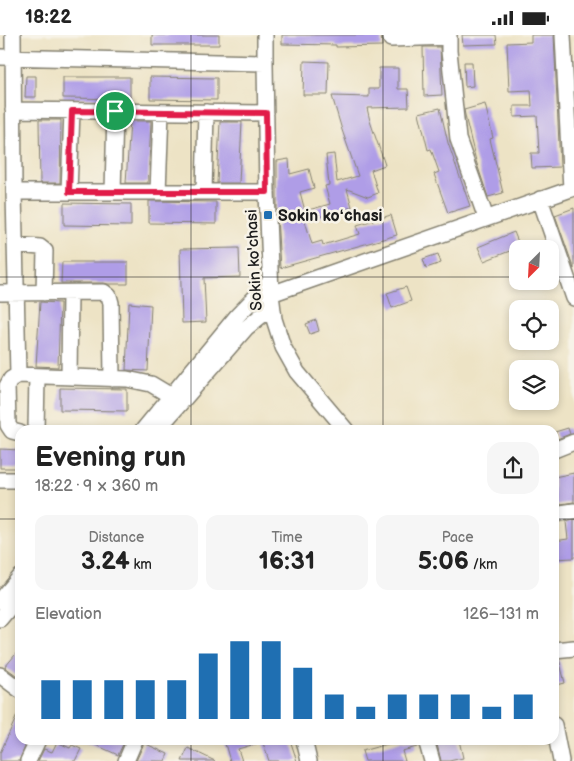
<!DOCTYPE html>
<meta charset="utf-8">
<style>
body{margin:0;font-family:"Balsamiq Sans",sans-serif;background:#f6f6f6;color:#222;height:100vh;display:flex;flex-direction:column;font-size:19px;white-space:nowrap}
*{box-sizing:border-box;margin:0}
p{font-size:16px;color:#767676}
.icon{flex:none;width:28px;height:28px;fill:none;stroke:currentColor;stroke-width:2;stroke-linecap:round;stroke-linejoin:round}
.map{position:relative;flex:1;overflow:hidden}
.panel{position:absolute;left:15px;top:390px;width:544px;height:320px;display:flex;flex-direction:column;background:#fff;border-radius:15px;box-shadow:0 2px 8px #0003}
.panel>*{flex:none}
.needle{width:32px;rotate:204deg}
.fabs{position:absolute;left:509px;top:205px;display:grid;gap:10px}
.fabs a{display:grid;place-items:center;width:50px;height:50px;border-radius:10px;background:#fff;box-shadow:0 2px 8px #0003;font-size:25px}
.pin{position:absolute;display:grid;place-items:center;width:42px;height:42px;color:#fff;margin:-21px;border:2px solid #fff;border-radius:50%;box-shadow:0 1px 5px #0007}
.round{display:grid;place-items:center;flex:none;width:52px;height:52px;border-radius:15px;background:#f6f6f6}
.summary{display:flex;align-items:center;justify-content:space-between;height:85px;padding:0 20px}
h1{font-size:28px;font-weight:700;line-height:38px}
.stats{display:grid;grid-template-columns:repeat(3,1fr);gap:8px;height:85px;padding:5px 20px}
.stats div{display:grid;align-content:center;border-radius:12px;background:#f6f6f6;text-align:center}
.stats b{font-size:25px;font-weight:700}
.stats small{font-size:14px;font-weight:400}
.stats p{font-size:14px}
.chart{height:140px;padding:10px 20px}
.chart p{display:flex;justify-content:space-between}
.chart svg{width:100%;height:90px;margin-top:5px;stroke:#1f6fb2;stroke-width:6}
.status{display:flex;justify-content:space-between;align-items:center;height:35px;padding:0 25px;background:#fff;direction:ltr}
.status svg{height:14px;fill:currentColor}
.map>svg:first-child{display:block}
</style>
<div class="status"><b>18:22</b><svg viewBox="0 0 49 12"><path d="M0 12V9h3v3zM5 12V6h3v6zM10 12V3h3v9zM15 12V0h3v12zM26 1h20v11H26zM47 4h2v5h-2z"/></svg></div>
<div class="map">
<svg width="574" height="726" viewBox="0 0 574 726">
<rect width="100%" height="100%" fill="#f7f3e8"/>
<filter id="ink" filterUnits="userSpaceOnUse"><feTurbulence type="fractalNoise" baseFrequency=".02" numOctaves="2"/><feDisplacementMap in="SourceGraphic" scale="10" xChannelSelector="R" yChannelSelector="G"/><feConvolveMatrix kernelMatrix="1 2 1 2 8 2 1 2 1" color-interpolation-filters="sRGB"/></filter>
<filter id="wash" filterUnits="userSpaceOnUse"><feTurbulence type="fractalNoise" baseFrequency=".0096" numOctaves="4" result="noise"/><feDisplacementMap in="SourceGraphic" scale="20" xChannelSelector="R" yChannelSelector="G"/><feGaussianBlur stdDeviation="1.12" result="paint"/><feColorMatrix in="noise" values="0 0 0 0 0 0 0 0 0 0 0 0 0 0 0 0 0 1.4 0 .05"/><feComposite in="paint" operator="in"/></filter>
<g filter="url(#wash)">
<rect width="100%" height="100%" fill="#ede3c5"/>
<g id="blocks">
<path fill="#af9de7" d="M152 0H219V10H152Z
M282 0H381L382 11 336 12V10L282 9Z
M462 0H496L497 9 463 10Z
M531 0H554L560 132 532 133 531 118H539L537 81 514 82V71H532L531 55 509 56 507 8 531 7Z
M423 12H440L442 60 424 61Z
M304 26 329 27 328 60H303Z
M464 27H472L473 51 465 52Z
M379 33H398V54H408L409 72 367 73 370 86 385 130 371 135 378 158 368 162 347 154 352 172 305 186 312 209 322 206 323 210 360 199 357 190 391 180 397 200 280 233 277 180V126L289 124 290 139 309 134 314 153 300 157 305 176 330 169 325 151 329 150 326 120 334 119 337 147 358 141 342 95 332 61 369 62V54H379Z
M26 41H36V62H25Z
M63 42H130V64L63 63Z
M150 42 217 43V65L150 64Z
M485 69 493 103 490 104 503 158 488 162 476 126 466 85 464 75Z
M440 73 448 108 470 171 448 178 434 139 439 137 431 114 428 115 419 78Z
M39 85H61L60 148H40Z
M130 86H151L148 148H126Z
M220 87H242L239 148H217Z
M149 166 216 167V189L149 188Z
M64 168 131 169V191L64 190Z
M574 173V234L555 180Z
M514 197 520 212 484 226 478 212Z
M239 213 240 242 204 243 206 287 182 288 180 214Z
M438 219 441 228 426 233 423 224Z
M62 227H128V249H108L104 248H61Z
M406 252 411 266 392 273 387 258Z
M40 267 60 268 58 332 36 331Z
M129 268 151 270 148 336 126 335Z
M316 285 319 296 310 299 306 289Z
M60 353 127 354V376L60 375Z
M568 393 570 399 557 404 555 397Z
M0 414 20 415V433H0Z
M574 438V467L554 470V442Z
M574 485V523L554 524V506L568 504 566 487Z
M20 614V643L5 632Z
M554 624H559L565 648 557 650 554 637Z
M20 674V705H28L19 726H0V718Z
M85 705H125L118 720Z
M238 705H262V707L238 714 242 726H230L225 709Z
M262 705H290L297 726H269Z
M402 705H415L417 712 402 716 405 726H365L362 716Z
M436 705H459L463 723 449 726H441Z
M57 707 70 713 72 710 81 714 75 726H38L44 714 52 717Z
M144 708 168 719 165 726H136Z
M188 713 215 726H182Z"/>
</g>
</g>
<g filter="url(#ink)">
<use href="#blocks" fill-opacity="0" stroke="#848070" stroke-width="1"/>
<g fill="none" stroke-linecap="round" stroke-linejoin="round">
<g stroke="#848070" stroke-width="18">
<path id="minor" d="M13 0 14 157 18 340 127 344 151 349 171 361
M265 0V28L267 157 271 259 274 284 283 312 297 337 346 395
M390 0 391 4 449 2
M449 0V16L458 104 486 183
M563 0 571 154
M0 22 265 28
M13 75 266 78
M14 157H267
M69 157 72 76
M113 157 115 76
M158 157 161 77
M204 157 206 77
M540 164 574 263
M15 210 40 212 45 216 44 258
M0 258 104 257 109 261 111 268 112 344
M271 259 574 153
M18 340 11 344 7 351 8 390 12 396 20 398
M69 342 70 258
M36 395 37 341
M143 395 237 281 270 247
M157 395 246 293 272 272
M554 415 574 407
M0 445H20
M554 479 574 476
M0 566 20 542
M0 584 20 560
M554 615 574 613
M0 640 20 655
M554 690 561 726
M304 705 309 726
M426 705 432 726
M28 726 38 705
M126 726 135 705"/>
</g>
<use href="#minor" stroke="#fff" stroke-width="15"/>
</g>
</g>
<g fill="none" stroke-linecap="round" stroke-linejoin="round" filter="url(#ink)">
<g stroke="#fff" stroke-width="10">
<path id="route" d="M72 76 266 78 267 157H69Z"/>
</g>
<use href="#route" stroke="#e11d48" stroke-width="6"/>
</g>
<path fill="none" stroke="#1c1c1c" stroke-width="1" stroke-opacity="0.55" d="M191 0V395M383 0V395M0 242H518M550 242H574M0 484H20M554 484H574M191 705V726M383 705V726"/>
<rect fill="#1f6fb2" stroke="#f7f3e8" stroke-width="2" x="263" y="175" width="10" height="10" rx="2.5"/>
<g text-anchor="middle" stroke-width="5" stroke-linejoin="round" paint-order="stroke">
<g font-size="16" font-weight="bold" fill="#1c1c1c" stroke="#f7f3e8" text-anchor="start">
<text x="278" y="186">Sokin koʻchasi</text>
</g>
<g font-size="16" fill="#1c1c1c" stroke="#f7f3e8">
<text transform="translate(253 225) rotate(-93)" y="6">Sokin ko'chasi</text>
</g>
</g>
</svg>
<div class="fabs">
<a><svg class="needle" viewBox="-14 -14 28 28"><path d="M0-13l5 13h-10z" fill="#e53935"/><path d="M0 13l5-13h-10z" fill="#767676"/></svg></a>
<a><svg class="icon" aria-label="locate" viewBox="0 0 24 24"><circle cx="12" cy="12" r="6"/><path d="M12 2v4M12 18v4M2 12h4M18 12h4"/></svg></a>
<a><svg class="icon" aria-label="layers" viewBox="0 0 24 24"><path d="M12 4l9 5-9 5-9-5zM3 14l9 5 9-5"/></svg></a>
</div>
<div class="pin" style="left:115px;top:76px;background:#1e9e55"><svg class="icon" aria-label="arrive" viewBox="0 0 24 24"><path d="M6 21V4h12l-3 4 3 4H6"/></svg></div>
<section class="panel">
<div class="summary"><div><h1>Evening run</h1><p>18:22 · 9 × 360 m</p></div><a class="round"><svg class="icon" aria-label="share" viewBox="0 0 24 24"><path d="M12 15V3M7 8l5-5 5 5M5 13v7h14v-7"/></svg></a></div>
<div class="stats">
<div><p>Distance</p><b>3.24<small> km</small></b></div>
<div><p>Time</p><b>16:31</b></div>
<div><p>Pace</p><b>5:06<small> /km</small></b></div>
</div>
<div class="chart"><p><span>Elevation</span>126–131 m</p>
<svg viewBox="0 0 160 44" preserveAspectRatio="none"><path d="M5 44V25M15 44V25M25 44V25M35 44V25M45 44V25M55 44V12M65 44V6M75 44V6M85 44V19M95 44V32M105 44V38M115 44V32M125 44V32M135 44V32M145 44V38M155 44V32"/></svg>
</div>
</section>
</div>
